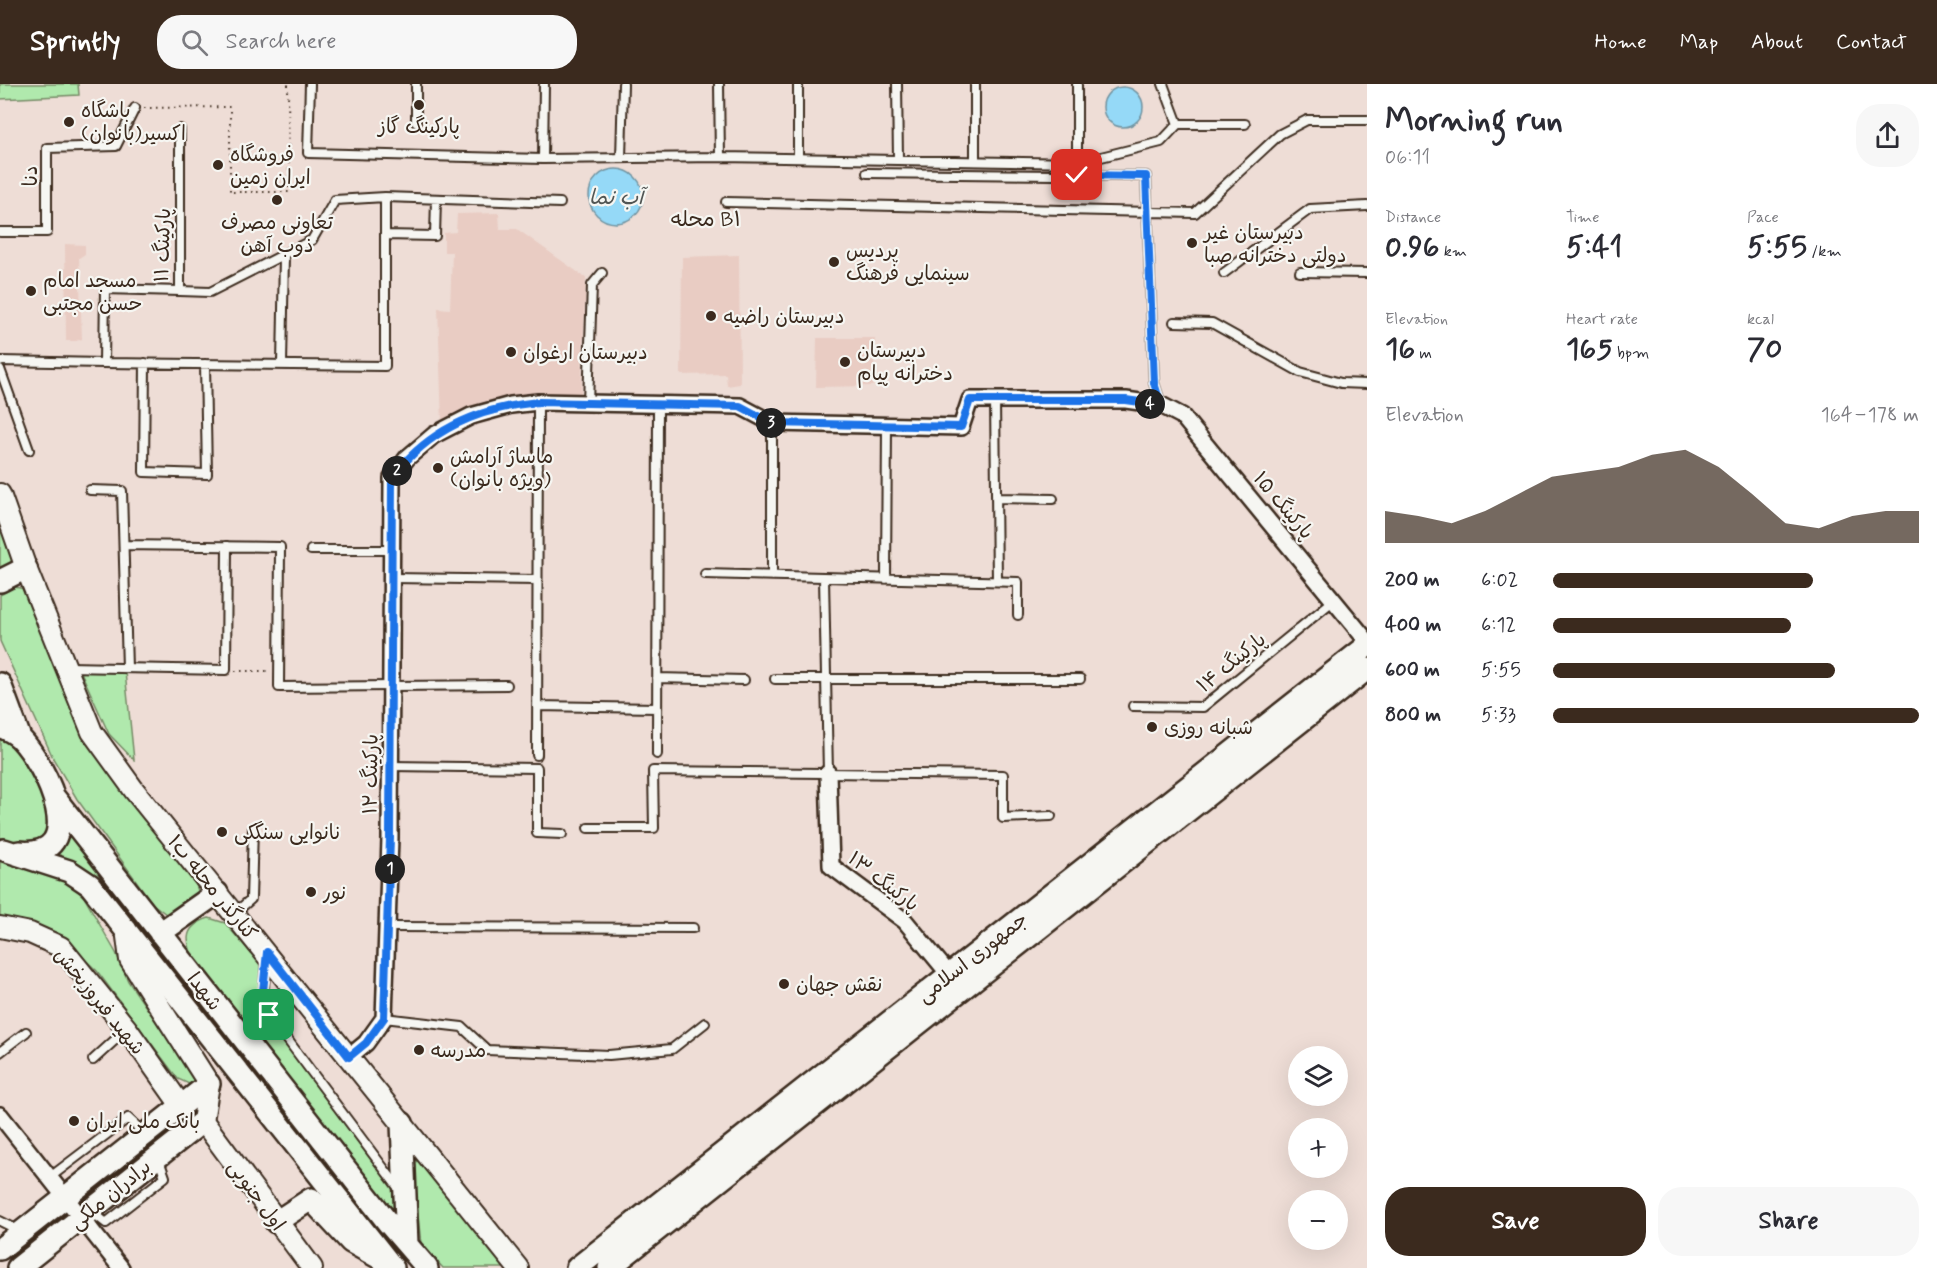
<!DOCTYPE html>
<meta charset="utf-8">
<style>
body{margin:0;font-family:Mynerve,"Playpen Sans Arabic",sans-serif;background:#f7f7f7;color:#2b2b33;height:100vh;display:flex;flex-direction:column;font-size:22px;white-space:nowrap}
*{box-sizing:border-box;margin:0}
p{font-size:20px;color:#7c7c81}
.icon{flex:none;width:33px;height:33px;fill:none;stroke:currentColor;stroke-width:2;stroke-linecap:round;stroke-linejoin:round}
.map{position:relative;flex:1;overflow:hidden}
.details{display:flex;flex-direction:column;background:#fff;width:570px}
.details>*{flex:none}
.buttons{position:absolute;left:1288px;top:962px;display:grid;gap:12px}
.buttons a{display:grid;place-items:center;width:60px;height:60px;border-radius:50%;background:#fff;box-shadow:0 6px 24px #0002;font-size:30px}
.pin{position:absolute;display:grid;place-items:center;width:51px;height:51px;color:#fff;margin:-26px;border-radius:12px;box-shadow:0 3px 9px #0006}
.km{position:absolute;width:30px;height:30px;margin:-15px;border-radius:50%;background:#222;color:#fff;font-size:16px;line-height:30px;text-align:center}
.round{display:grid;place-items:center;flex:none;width:63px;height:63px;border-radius:24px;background:#f7f7f7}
.head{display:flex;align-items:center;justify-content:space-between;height:102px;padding:0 18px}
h1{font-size:33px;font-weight:700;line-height:45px}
.figures{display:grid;grid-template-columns:repeat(3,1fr);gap:9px;height:102px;padding:6px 18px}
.figures div{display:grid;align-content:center}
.figures b{font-size:30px;font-weight:700}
.figures small{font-size:16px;font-weight:400}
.figures p{font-size:16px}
.chart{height:168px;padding:12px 18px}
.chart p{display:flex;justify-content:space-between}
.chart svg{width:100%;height:108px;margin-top:6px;fill:#3b2a1e;opacity:.7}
.action{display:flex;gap:12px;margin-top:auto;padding:12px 18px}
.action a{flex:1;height:69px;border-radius:24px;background:#3b2a1e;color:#fff;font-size:24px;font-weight:700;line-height:69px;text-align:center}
.action a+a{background:#f7f7f7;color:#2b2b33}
ul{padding:0 18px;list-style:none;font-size:20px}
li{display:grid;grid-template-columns:96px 72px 1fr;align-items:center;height:45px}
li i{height:15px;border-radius:8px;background:#3b2a1e}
header{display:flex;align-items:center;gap:36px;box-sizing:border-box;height:84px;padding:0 30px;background:#3b2a1e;color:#fff}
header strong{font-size:28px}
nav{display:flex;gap:33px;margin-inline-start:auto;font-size:21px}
.search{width:420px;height:54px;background:#f7f7f7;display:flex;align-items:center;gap:15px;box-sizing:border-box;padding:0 21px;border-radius:24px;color:#7c7c81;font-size:22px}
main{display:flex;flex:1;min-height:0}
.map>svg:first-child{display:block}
</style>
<header>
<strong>Sprintly</strong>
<div class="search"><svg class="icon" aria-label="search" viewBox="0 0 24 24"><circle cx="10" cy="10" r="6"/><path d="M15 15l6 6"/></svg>Search here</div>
<nav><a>Home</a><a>Map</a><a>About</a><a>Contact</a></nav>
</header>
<main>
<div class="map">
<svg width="1367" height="1184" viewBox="0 0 1367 1184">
<rect width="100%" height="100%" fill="#eeddd6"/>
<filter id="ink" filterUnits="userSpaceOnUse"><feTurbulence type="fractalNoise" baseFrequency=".0167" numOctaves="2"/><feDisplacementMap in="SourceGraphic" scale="12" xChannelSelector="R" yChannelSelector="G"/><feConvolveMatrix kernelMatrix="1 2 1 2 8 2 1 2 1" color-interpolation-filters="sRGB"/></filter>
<g filter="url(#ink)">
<path fill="#e9ccc3" d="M499 129 500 145H517L586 194 581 310 510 313 467 327 442 340 438 224 450 225 452 168H444V149L456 148 457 130Z
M65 160 85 161V170L79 174 82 255 76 257H66Z
M739 171 740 300 727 302 726 290 681 291 682 173Z
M817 254H875L873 302 816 303Z"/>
<path fill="#b0e9ad" stroke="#768a66" stroke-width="1.5" d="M0 0H78L79 11 0 15Z
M0 432 15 465 9 485 0 490Z
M14 503 26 505 71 614 192 788 198 807C192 822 182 827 166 830L153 820 77 715 54 676 0 557V511Z
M125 588 134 676 109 650 81 588Z
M0 651 14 660 51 728 49 749 42 758H0Z
M68 742 199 911 191 917 119 825 48 774 58 768Z
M0 773 63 793 84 813 116 869 128 897 196 996 189 1000 178 995 97 887 66 857 41 845 0 834Z
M209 834 225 839 262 882C259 910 252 925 275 946L394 1107 399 1143 198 883C186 861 180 843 209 834Z
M411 1065 508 1184H443L421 1160Z"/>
<path fill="#95d9f7" stroke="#7193a0" stroke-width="1.5" d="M1103 23a20 20 0 1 1 40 0a20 20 0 1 1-40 0Z
M589 112a27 27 0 1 1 54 0a27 27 0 1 1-54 0Z"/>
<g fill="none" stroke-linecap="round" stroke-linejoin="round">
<g stroke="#3b2a1e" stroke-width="12">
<path id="service" d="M310 0 308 69 543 75 720 73 1077 79 1161 58 1178 40H1245
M416 0V38
M719 0 720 73
M897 0 898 75
M975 0V77
M1077 0V79
M1163 0 1178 40
M621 74 623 0
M798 74V0
M543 75 544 0
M867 89 1146 92 1154 299 1161 321
M726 118 1195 129 1280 50 1307 36H1367
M0 148H47V64L116 62 135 24
M385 151 435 152 436 115
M1300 188 1367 189
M1224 189 1310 125 1367 122
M180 207 210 208 312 156 335 116 385 113 560 119
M1174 238 1212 239 1300 288 1341 299 1367 300
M0 277 104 279 105 205 180 207V45
M104 279 385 282V113
M145 279 144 388 207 390 205 280
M282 281 284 171
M0 285 29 366
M995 316 997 497
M588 319 592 201 602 189
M90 406 122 407 127 584
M996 414 1053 415
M124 461 280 463 279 603 507 601
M311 466H393
M705 490 1018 498V531
M772 492V339
M393 494 537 496
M824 494 828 689
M886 495 887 342
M67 583 226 586 227 462
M657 594 744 596
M775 595H1080
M537 622 657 624
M1133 622 1203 623 1334 516
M657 670 658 320
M537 671 538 318
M391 682 537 684V749L562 750
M588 744H654L653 687 1003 691V734L1051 732
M235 829 251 815 253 744
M389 843 693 844
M266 876 263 917 269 931 400 1106
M384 934 462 943 487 966 609 971 672 965 705 939
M0 968 26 948
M93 976 127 945
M49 1094 128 1034 144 1049
M92 1128 106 1139 165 1093 159 1076
M0 1137 20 1147"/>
</g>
<g stroke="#3b2a1e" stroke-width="20">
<path id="minor" d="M828 689 831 782 905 837 948 889
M349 973 366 959 384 934 390 754 392 394 407 374 434 351 471 332 511 321 538 318 740 322 772 339 961 343 970 316H1126L1161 321 1182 332 1367 557
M0 1031 121 1184"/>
</g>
<g stroke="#3b2a1e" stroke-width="24">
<path id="tertiary" d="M0 410 26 484 92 648 134 706 518 1184
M0 843 30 849 61 863 127 945 180 1020
M126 845 130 876 209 1000 203 1037 312 1184"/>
</g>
<g stroke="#3b2a1e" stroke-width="26">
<path id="secondary" d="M0 497 26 484
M0 600 20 654
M0 642C7 645 15 649 20 654 46 681 92 775 19 768
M54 713 389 1140 427 1184
M4 766 69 787 90 801 393 1184
M160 849 217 809
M402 1039 407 1160
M276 1138 311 1115 351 1158 385 1177
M0 1165 209 1000
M18 1184 203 1037
M577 1184C840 976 1104 770 1367 562
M609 1184 1367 585"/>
</g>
<path stroke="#3b2a1e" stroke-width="2" stroke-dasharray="1.5 4.5" stroke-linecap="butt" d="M144 24 230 23V108H289L288 0
M235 587H269"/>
<use href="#service" stroke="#f6f6f2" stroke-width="8"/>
<use href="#minor" stroke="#f6f6f2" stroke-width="15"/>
<use href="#tertiary" stroke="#f6f6f2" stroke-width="20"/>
<use href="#secondary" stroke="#f6f6f2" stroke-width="21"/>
</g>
</g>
<g fill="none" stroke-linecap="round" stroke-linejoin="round" filter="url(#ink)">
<g stroke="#fff" stroke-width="12">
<path id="route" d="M269 931 262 917 267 868 349 973 366 959 384 934 390 754 392 394C428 345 479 324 538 318L740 322 772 339 961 343 970 316H1126L1161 321 1154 299 1146 92 1077 91"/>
</g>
<use href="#route" stroke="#1a73e8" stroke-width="8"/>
</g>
<g fill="#3b2a1e" stroke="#f6f6f2" stroke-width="2">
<circle cx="419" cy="21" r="6"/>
<circle cx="69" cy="38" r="6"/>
<circle cx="218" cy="81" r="6"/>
<circle cx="277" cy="116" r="6"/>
<circle cx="1192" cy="159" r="6"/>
<circle cx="834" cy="178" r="6"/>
<circle cx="31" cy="207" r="6"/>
<circle cx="711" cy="232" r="6"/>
<circle cx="511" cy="268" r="6"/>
<circle cx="845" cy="278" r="6"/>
<circle cx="438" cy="384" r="6"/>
<circle cx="1152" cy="643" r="6"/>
<circle cx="222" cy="748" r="6"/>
<circle cx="311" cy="808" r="6"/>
<circle cx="784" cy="900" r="6"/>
<circle cx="419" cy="966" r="6"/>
<circle cx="74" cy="1037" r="6"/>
</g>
<g text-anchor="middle" stroke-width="4.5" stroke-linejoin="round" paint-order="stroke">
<g font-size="20" fill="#3b2a1e" stroke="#f6f6f2" text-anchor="start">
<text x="81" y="33">باشگاه<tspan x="81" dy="23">اکسیر(بانوان)</tspan></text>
<text x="419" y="49" text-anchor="middle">پارکینگ گاز</text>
<text x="230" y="77">فروشگاه<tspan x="230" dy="23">ایران زمین</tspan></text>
<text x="277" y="145" text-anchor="middle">تعاونی مصرف<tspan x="277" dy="23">ذوب آهن</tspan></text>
<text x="1204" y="155">دبیرستان غیر<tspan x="1204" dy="23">دولتی دخترانه صبا</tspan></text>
<text x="846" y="173">پردیس<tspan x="846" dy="23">سینمایی فرهنگ</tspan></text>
<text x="43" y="203">مسجد امام<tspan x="43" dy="23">حسن مجتبی</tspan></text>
<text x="723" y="239">دبیرستان راضیه</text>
<text x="857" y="273">دبیرستان<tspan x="857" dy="23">دخترانه پیام</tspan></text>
<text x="523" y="275">دبیرستان ارغوان</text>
<text x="450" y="379">ماساژ آرامش<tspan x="450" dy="23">(ویژه بانوان)</tspan></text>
<text x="1164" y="650">شبانه روزی</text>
<text x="234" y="755">نانوایی سنگکی</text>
<text x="323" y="815">نور</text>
<text x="796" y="907">نقش جهان</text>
<text x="431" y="973">مدرسه</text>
<text x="86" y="1044">بانک ملی ایران</text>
</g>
<g font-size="20" fill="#3b2a1e" stroke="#f6f6f2">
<text transform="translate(30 92) rotate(-90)" y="7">دنا</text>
<text transform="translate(162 161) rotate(-88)" y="7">پارکینگ ۱۱</text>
<text transform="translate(1284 421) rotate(50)" y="7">پارکینگ ۱۵</text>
<text transform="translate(1231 578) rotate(-39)" y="7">پارکینگ ۱۴</text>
<text transform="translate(370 690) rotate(-89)" y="7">پارکینگ ۱۲</text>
<text transform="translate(884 797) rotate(38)" y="7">پارکینگ ۱۳</text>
<text transform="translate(213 803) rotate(51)" y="7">کنارگذر محله ب۱</text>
<text transform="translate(972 873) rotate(-38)" y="7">جمهوری اسلامی</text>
<text transform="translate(205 907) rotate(52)" y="7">شهدا</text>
<text transform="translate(100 917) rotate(51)" y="7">شهید فیروزبخش</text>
<text transform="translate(110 1110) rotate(-39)" y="7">برادران ملکی</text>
<text transform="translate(257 1111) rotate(54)" y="7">اول جنوبی</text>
</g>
<g font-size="21" font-style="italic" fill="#525654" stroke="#f6f6f2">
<text x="616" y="120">آب نما</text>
</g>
<g font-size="21" fill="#3b2a1e" stroke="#f6f6f2">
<text x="706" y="142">محله B۱</text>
</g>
</g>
</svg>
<div class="buttons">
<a><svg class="icon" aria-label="layers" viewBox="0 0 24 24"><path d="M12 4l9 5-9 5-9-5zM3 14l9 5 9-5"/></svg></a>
<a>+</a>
<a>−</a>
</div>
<div class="pin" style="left:269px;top:931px;background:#1e9e55"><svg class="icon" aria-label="arrive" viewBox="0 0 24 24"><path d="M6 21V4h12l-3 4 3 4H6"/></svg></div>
<div class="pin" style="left:1077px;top:91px;background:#d93025"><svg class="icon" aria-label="check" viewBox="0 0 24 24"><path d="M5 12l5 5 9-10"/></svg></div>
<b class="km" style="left:390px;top:785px">1</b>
<b class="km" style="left:397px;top:387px">2</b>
<b class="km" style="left:771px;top:339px">3</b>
<b class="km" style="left:1150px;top:320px">4</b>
</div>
<section class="details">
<div class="head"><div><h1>Morning run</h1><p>06:11</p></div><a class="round"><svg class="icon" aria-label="share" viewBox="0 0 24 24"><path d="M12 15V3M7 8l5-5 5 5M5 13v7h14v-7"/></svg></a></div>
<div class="figures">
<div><p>Distance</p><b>0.96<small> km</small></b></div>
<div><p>Time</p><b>5:41</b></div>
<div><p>Pace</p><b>5:55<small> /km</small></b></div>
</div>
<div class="figures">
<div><p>Elevation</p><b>16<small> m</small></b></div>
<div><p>Heart rate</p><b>165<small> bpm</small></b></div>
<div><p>kcal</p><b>70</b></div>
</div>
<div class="chart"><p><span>Elevation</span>164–178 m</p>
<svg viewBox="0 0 160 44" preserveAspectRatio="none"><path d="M0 44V31L10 33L20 36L30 31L40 24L50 17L60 15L70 13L80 8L90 6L100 13L110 24L120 36L130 38L140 33L150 31L160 31V44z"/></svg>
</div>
<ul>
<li><b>200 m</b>6:02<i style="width:71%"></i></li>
<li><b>400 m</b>6:12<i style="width:65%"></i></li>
<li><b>600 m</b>5:55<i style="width:77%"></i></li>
<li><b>800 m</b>5:33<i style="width:100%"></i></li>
</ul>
<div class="action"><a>Save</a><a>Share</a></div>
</section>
</main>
